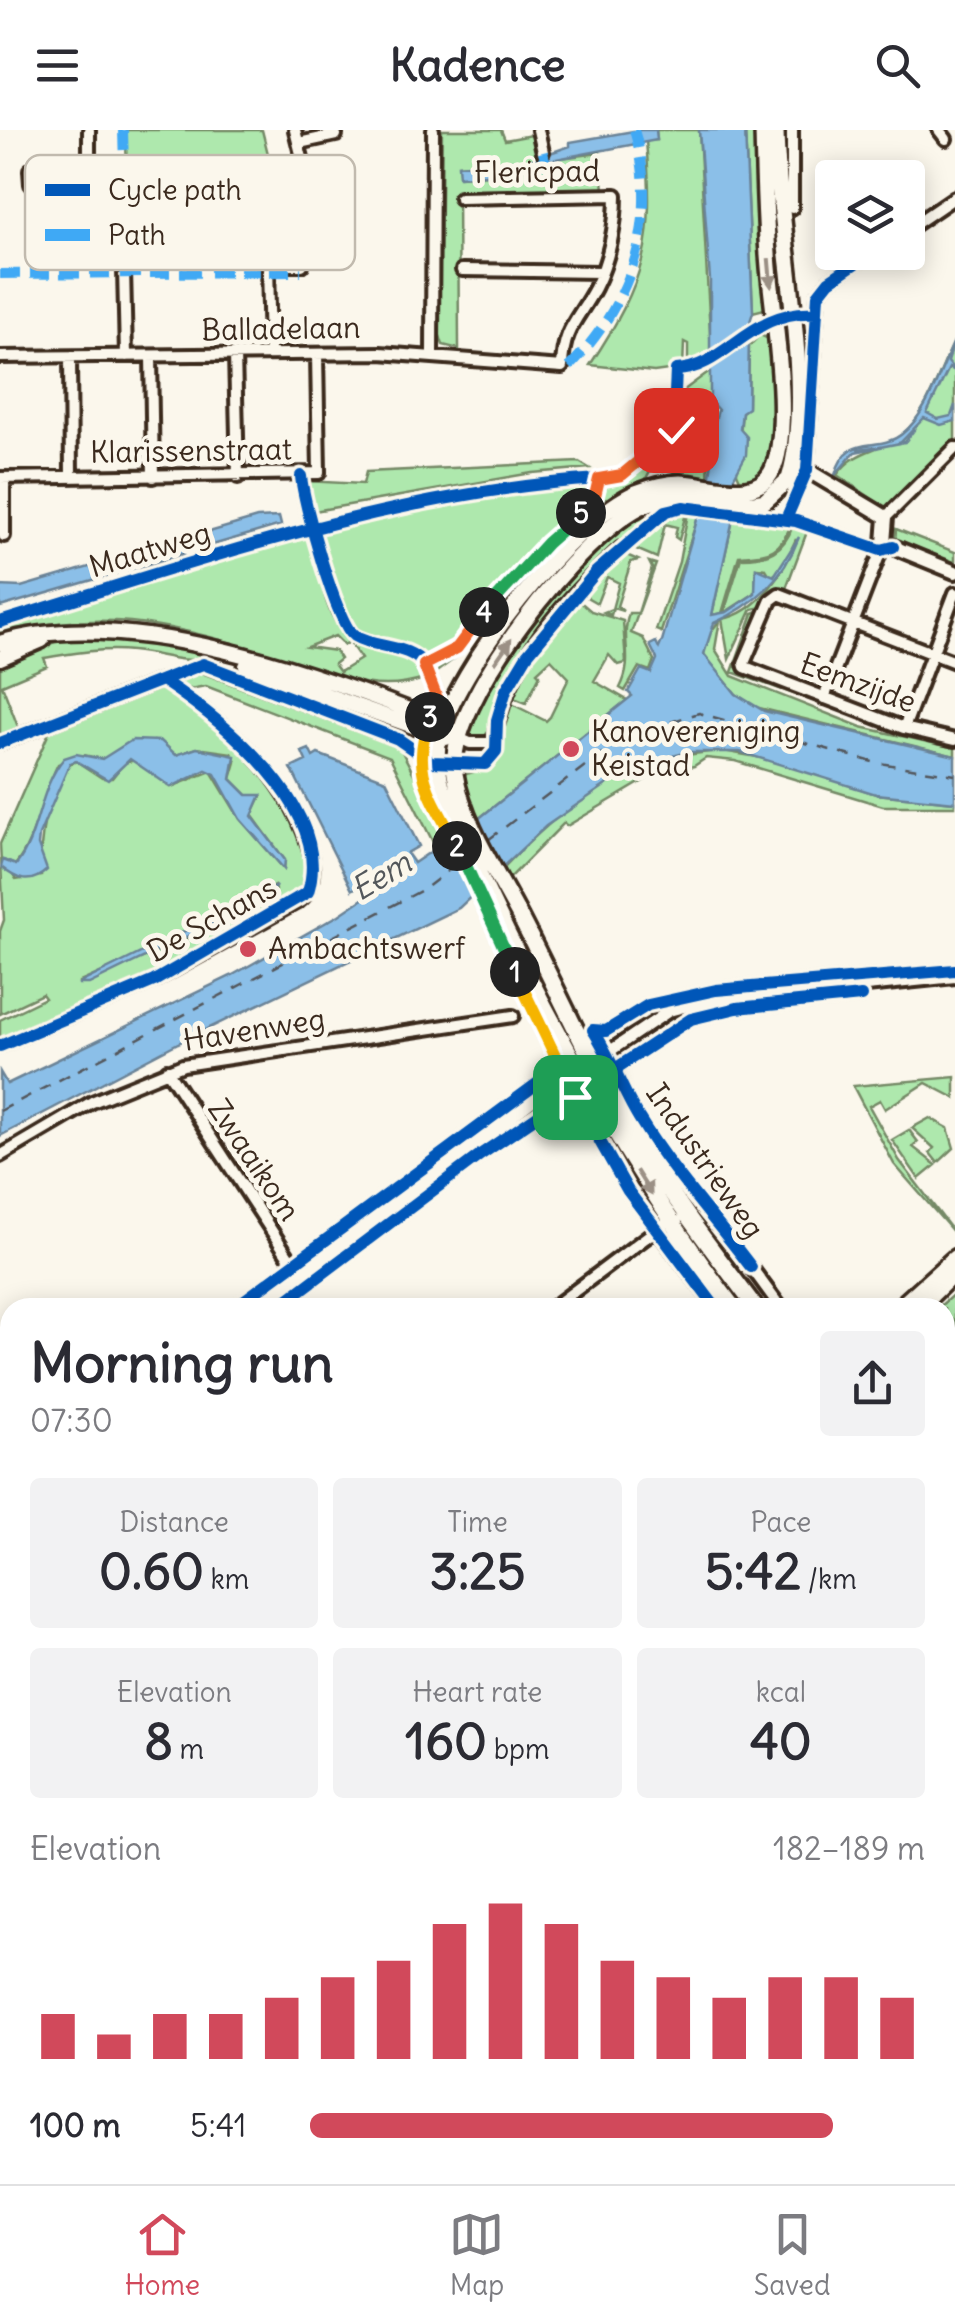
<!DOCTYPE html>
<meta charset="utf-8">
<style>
body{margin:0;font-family:Delius,sans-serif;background:#f2f2f3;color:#2b2b33;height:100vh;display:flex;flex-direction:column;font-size:38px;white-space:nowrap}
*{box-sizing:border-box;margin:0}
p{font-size:32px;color:#7c7c81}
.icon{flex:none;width:55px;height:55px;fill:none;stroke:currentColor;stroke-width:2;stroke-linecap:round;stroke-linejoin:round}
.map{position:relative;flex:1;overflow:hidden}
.sheet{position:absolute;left:0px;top:1168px;width:955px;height:888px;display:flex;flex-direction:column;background:#fff;border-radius:30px 30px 0 0;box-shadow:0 5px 25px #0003}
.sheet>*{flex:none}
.tools{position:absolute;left:815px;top:30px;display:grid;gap:20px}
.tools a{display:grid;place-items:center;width:110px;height:110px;border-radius:10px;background:#fff;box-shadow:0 5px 25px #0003;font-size:50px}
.pin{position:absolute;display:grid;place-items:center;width:85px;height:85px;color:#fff;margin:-42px;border-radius:20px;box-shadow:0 5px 15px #0006}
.km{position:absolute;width:50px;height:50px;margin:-25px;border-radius:50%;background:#222;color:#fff;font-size:28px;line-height:50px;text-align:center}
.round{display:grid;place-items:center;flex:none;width:105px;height:105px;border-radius:10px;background:#f2f2f3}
.headline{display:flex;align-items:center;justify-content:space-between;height:170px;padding:0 30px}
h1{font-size:55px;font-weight:700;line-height:75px}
.metrics{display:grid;grid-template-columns:repeat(3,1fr);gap:15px;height:170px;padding:10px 30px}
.metrics div{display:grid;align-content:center;border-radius:10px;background:#f2f2f3;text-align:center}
.metrics b{font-size:50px;font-weight:700}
.metrics small{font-size:28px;font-weight:400}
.metrics p{font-size:28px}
.chart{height:280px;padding:20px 30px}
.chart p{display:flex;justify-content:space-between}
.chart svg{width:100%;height:180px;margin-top:10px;stroke:#d1495b;stroke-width:6}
ul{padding:0 30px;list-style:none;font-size:32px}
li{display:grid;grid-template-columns:160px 120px 1fr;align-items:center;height:75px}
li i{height:25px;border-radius:12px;background:#d1495b}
header{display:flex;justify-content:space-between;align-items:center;height:130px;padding:0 30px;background:#fff;font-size:45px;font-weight:700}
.dock{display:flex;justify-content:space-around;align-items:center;height:140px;border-top:2px solid #e1e1e2;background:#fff;font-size:28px;color:#7c7c81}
.dock a{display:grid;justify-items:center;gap:5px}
.dock .on{color:#d1495b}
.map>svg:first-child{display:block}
</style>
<header><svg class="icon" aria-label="menu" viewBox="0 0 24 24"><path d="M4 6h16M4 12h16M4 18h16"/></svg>Kadence<svg class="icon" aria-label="search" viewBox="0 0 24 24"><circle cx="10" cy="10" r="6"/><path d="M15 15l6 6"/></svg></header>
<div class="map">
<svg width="955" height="2054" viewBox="0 0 955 2054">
<rect width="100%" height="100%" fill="#fbf7ec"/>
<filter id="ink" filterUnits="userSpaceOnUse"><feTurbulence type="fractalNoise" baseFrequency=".01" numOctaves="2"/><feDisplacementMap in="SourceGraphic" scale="20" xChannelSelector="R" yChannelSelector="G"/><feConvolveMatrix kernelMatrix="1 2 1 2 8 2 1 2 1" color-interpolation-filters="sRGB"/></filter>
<g filter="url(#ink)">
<path fill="#aee8ad" stroke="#748966" stroke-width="2.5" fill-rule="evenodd" d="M126 0H262L273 44 298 41 297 62 127 61Z
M442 0H501L505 10 537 4 541 25 534 30 459 35 460 47 507 44 552 29 600 23 604 59 458 63 459 219 443 215 439 203Z
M656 0H699L711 222 688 236V214L684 212 683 238 654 242 590 235C646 150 655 112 646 11L657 10Z
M745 0H758L768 178 753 182Z
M760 205 771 210C773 251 793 340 742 354L737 343 742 282 748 277 749 216Z
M955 210V311L889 380 837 345C855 319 878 322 901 305 929 284 939 239 955 210Z
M711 240 710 271 706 274 701 269 685 284 701 302 710 297 708 351 668 340 669 334H678V324L670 323 677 317 674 313 659 324 643 354 597 381 544 425 463 522 431 546 429 536 463 516 485 484 543 420 594 375 605 352 623 348 674 309 678 300 676 266Z
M579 332 589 338 532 343 314 381 305 351 363 354 366 342Z
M588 351 593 357 587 370 535 417 477 482 455 513 423 530C411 518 388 515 372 510 330 498 328 438 318 401L321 398 480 364Z
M671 372 689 375 661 381 604 429 514 538 490 601 483 607 472 606 467 599C503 519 584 398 671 372Z
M686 383 679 410 675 407 677 397 665 394 657 428 631 417 668 386Z
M688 383 699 384 661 502 656 500 679 432Z
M733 389 791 395C778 426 768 423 739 426L722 483 712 485Z
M793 395 808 399 785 461H772L762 477 752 479 729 529 722 489C758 483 787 440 796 409L782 439 771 447 766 439 756 438 755 463 724 483 741 428C767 428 784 422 793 395Z
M896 399 955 422V435L895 412Z
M310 401C319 435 322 499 359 514 375 522 395 525 412 530L424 549C373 566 333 544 284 529 243 516 201 503 159 496 106 486 53 491 0 502V489L52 471ZM335 506 344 515 349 512 361 529 340 542 334 534 340 529 335 521 307 517Z
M624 424 638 430 631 432 617 476 623 481 613 478 611 485 604 482 612 479 619 453 607 447 597 473 583 465Z
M649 432 656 434 631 503 643 508 654 530 650 541 639 537 625 561 620 558C635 529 620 509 629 483H638L652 438Z
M578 470 591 481 623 491 626 533 618 535 609 525 594 551 627 570 572 614 564 610 561 613 567 618 477 690 462 645 485 639 495 631 508 572 546 591 550 587 569 548 551 529 537 542 540 545 526 573 514 568 524 539Z
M761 480 736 537 818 569 816 572 732 542 753 483Z
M720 490 715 519 732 546 861 597 955 618V626L755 577 736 564 704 525 706 508Z
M117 507 188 518 210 529C176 533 164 524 132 521 102 518 74 523 44 528L47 536 2 555 20 602 0 609V531L55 512Z
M202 543 400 618 449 710 436 718 390 627 206 556 184 560 177 550Z
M158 554C174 558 189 575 202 585 257 629 322 685 303 763L151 850 0 913V890L45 868 42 864 0 884V801L4 790 0 714 51 598ZM154 611 176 625 197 618 231 623 236 632 231 649 247 665 261 666 252 685 285 730 284 739 240 689 211 641 171 657 135 630 124 633 112 648H102L76 631C46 646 38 716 41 746L16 750 3 730 15 735C35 712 42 664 58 634L84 625 102 629ZM274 756 275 760 266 768 173 816 78 853 170 812Z
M723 621 774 630 876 664 955 672V676H883L735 631 706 628 694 636 655 644 567 696 564 693 507 751 501 740C568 672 624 626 723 621Z
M955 947V968L926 953 885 979 880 970 869 976 899 1030 955 1104 894 1034 853 956Z
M930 988 948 998 954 1018 938 1033 930 1023 934 1018 912 998Z
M909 1000 918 1012 913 1017 936 1035 919 1049 892 1010Z
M955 1163V1348L945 1355V1178L939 1177Z
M221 2045H419L413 2054H215Z"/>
<path fill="#8bbfe8" stroke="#6b8397" stroke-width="2.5" d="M639 0H656L657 10 551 30 510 43 459 47 458 35 517 30 518 34 570 16V12Z
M699 0H745L753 182 749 195 748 278 742 282 740 299 747 307 746 325 734 347 733 389 712 485 727 482 755 463 756 438 774 446 799 407C783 450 754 475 714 493L704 524 736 564 764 581 955 626V672L876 664 740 622H688L634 636 546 696 459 778 178 913 0 1006V942L7 954 231 846 339 785 404 741 397 730 352 760 291 638 306 631 302 622 309 619 313 627 318 624 386 650 419 716 407 723 414 733 477 690 632 566 628 562 641 539 651 543 657 529 650 515 656 512 659 518 662 511 710 345 712 332 706 324 718 280 710 271V150Z
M955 209 948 232 955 241 949 238 927 283 938 289 951 286 955 275V291L941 295 924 288 900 313 855 322 835 345C847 301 877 324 902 304 928 284 941 238 955 209Z
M279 387 281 395 0 477V456L21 457 257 388Z
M132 610 161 611 176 625 197 618 235 626 231 649 247 665H261L252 686 285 730 284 739 240 689 215 644 206 640 171 657 130 629 108 650 76 631 70 633 39 705 38 715 47 740C30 756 17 750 1 737L3 730 16 735C40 705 38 659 64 628L76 624 102 629Z
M276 756 266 768 89 854H78Z"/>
<path fill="#fbf7ec" d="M754 195V211L707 243 706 227Z"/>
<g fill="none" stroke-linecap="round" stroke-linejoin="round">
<path stroke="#6b8397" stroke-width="2.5" d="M898 313 905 312 914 300
M858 319 875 317"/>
<path stroke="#53575b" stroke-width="2.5" stroke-dasharray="12 10" stroke-linecap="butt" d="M488 710 623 607 699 583 873 632 955 645
M0 981 426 758 466 727"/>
<g stroke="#3b2a1e" stroke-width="18">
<path id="minor" d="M538 0 543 22
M939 0 946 9
M299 13 336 5
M30 40 31 54 89 53V0
M73 53V89
M792 78V0
M908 99 955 67
M267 135H302L304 36 295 0
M124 139 126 226
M462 140 601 142
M235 224 238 347
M270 224 267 88H301
M432 225 433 0
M151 226 153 347
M0 227 380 223 562 237C563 198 578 190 595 158 609 131 616 95 616 65L460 68
M70 227 71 347
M807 340 818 165 829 151 872 122
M0 348 319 343 317 224
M4 349V406
M886 387 955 318
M955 532 779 464 771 470 744 533 745 537 904 598 955 610
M824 568 884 413
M904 598 955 463
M457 607 470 613H494C505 534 563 471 621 418
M0 613 162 550C223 591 285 642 308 714 314 732 316 758 299 771L154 851 0 916
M594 932 669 881 699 873 955 847
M167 940 301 1146
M0 1026 92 972 183 935 513 886
M656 1099 716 1178
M751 1137 781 1178
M552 1178 668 1091H677
M945 1393 955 1387
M945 1411 955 1423
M0 1419 10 1427
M945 1494 955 1488
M945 1557 955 1569
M0 1634 10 1642
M945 1674 955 1682
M945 1701 955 1687
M945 1775 955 1782
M945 1814 955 1800
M0 1824 10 1832
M945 1885 955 1892
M0 1930 10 1918
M945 2033 955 2039
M827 2045 840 2054
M163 2054 169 2045
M423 2054 429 2045
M526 2054 532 2045
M644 2054 651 2045
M762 2054 768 2045"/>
</g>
<g stroke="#3b2a1e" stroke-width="20">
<path id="tertiary" d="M807 340 886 387 884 413 955 442
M258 1178 564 946 585 936
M0 1373 10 1364
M945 1959 955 1946
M876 2054 882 2045"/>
</g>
<g stroke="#3b2a1e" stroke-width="21">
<path id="secondary" d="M0 513C126 473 325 546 444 594L456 606
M0 528 42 510
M246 536 446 608
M898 1178 955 1127
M919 1178 955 1143"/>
</g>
<g stroke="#3b2a1e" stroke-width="22">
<path id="primary" d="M734 1178C617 1024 526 852 448 675 440 654 434 631 439 608 456 538 570 392 636 363 651 357 665 353 680 353 708 353 756 374 772 341 793 299 773 186 769 137 765 91 764 46 763 0
M756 1178C713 1121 670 1065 633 1004 590 936 558 860 521 789 498 744 463 694 455 644 443 575 583 400 646 374 687 357 725 381 765 371L789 349C816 258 777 101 776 0
M174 2054 179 2045
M188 2054 193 2045"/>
</g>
<use href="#minor" stroke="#fbf7ec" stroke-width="10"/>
<use href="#tertiary" stroke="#fbf7ec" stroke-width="12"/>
<use href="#secondary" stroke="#fbf7ec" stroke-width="14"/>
<use href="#primary" stroke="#fbf7ec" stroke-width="15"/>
<path stroke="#3fa9f5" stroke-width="10" stroke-dasharray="20 10" stroke-linecap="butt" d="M123 0 125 70
M543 22 547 38
M0 144 301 142
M569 237C632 173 661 88 634 0"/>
<g stroke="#fbf7ec" stroke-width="19">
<path id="cycleway" d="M301 346C303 371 336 493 354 506 375 519 410 514 424 535
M786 389 807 340 818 165 829 151 872 122
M0 492C196 432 393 362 599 349
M0 613 203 534 398 609 431 632 485 634 496 621 497 590 506 560 527 525 596 442 666 381 683 377 796 391 881 420 893 417
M593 900 606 901 648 875 716 860 955 840
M593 900C612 929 621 959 639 988 671 1041 714 1088 751 1137
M0 916 154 851 308 762C334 678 222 590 162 550
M618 937 691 889 737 878 861 866
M234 1178 542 950 556 929
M277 1178 480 1025 561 970 584 965 617 942
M716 1178 628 1061 575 967 424 650 419 621 437 566 424 535 460 515 478 488 535 426 591 374 599 349 622 345 673 306 676 240C725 239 751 178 816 183"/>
</g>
<use href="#cycleway" stroke="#0057b8" stroke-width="12"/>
</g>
<defs><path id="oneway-solid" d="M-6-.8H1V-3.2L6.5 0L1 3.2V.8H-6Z" transform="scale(2.5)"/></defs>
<g fill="#9b9085">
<use href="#oneway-solid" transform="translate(770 143) rotate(85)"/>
<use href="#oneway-solid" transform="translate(503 521) rotate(-55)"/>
<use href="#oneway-solid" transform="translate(644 1053) rotate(58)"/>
</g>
</g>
<g fill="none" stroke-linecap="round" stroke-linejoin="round" filter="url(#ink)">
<g stroke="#fff" stroke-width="20">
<path id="split-1" d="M515 842 575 967"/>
</g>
<g stroke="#fff" stroke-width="20">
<path id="split-2" d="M457 716 515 842"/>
</g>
<g stroke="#fff" stroke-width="20">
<path id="split-3" d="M430 587C409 643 432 666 457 716"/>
</g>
<g stroke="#fff" stroke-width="20">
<path id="split-4" d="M430 587 436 566 424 535 457 518 484 482"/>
</g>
<g stroke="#fff" stroke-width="20">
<path id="split-5" d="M484 482 547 413 581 383"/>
</g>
<g stroke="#fff" stroke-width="20">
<path id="split-6" d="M581 383 594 370 599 349 622 345 676 300"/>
</g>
<use href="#split-1" stroke="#f5b400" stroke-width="12"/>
<use href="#split-2" stroke="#22a559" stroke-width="12"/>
<use href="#split-3" stroke="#f5b400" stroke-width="12"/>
<use href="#split-4" stroke="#f0652b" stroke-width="12"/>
<use href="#split-5" stroke="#22a559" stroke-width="12"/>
<use href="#split-6" stroke="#f0652b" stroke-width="12"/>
</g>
<g fill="#d1495b" stroke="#fbf7ec" stroke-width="4">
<circle cx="571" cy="619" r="10"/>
<circle cx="248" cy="819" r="10"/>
</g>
<g text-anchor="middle" stroke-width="10" stroke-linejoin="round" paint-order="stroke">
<g font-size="30" fill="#3b2a1e" stroke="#fbf7ec">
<text transform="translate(537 42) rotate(-1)" y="10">Flericpad</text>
<text transform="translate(281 199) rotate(-1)" y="10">Balladelaan</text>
<text transform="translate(191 321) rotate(-1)" y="10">Klarissenstraat</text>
<text transform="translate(150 420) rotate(-17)" y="10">Maatweg</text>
<text transform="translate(858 553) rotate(20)" y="10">Eemzijde</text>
<text transform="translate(212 790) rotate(-29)" y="10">De Schans</text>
<text transform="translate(254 900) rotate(-9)" y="10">Havenweg</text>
<text transform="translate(254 1030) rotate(56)" y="10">Zwaaikom</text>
<text transform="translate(705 1031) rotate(55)" y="10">Industrieweg</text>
</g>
<g font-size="30" fill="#3b2a1e" stroke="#fbf7ec" text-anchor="start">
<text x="591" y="612">Kanovereniging<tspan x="591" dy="34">Keistad</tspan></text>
<text x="268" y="829">Ambachtswerf</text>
</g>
<g font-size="32" font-style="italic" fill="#53575b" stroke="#fbf7ec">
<text transform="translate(381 746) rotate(-31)" y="11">Eem</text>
</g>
</g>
<rect x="25" y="25" width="330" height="115" rx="15" fill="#fbf7ec" stroke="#c1baae" stroke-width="2.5"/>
<rect x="45" y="54" width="45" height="12" fill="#0057b8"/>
<rect x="45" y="99" width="45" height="12" fill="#3fa9f5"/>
<g font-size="28" fill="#3b2a1e">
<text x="108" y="70">Cycle path</text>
<text x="108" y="115">Path</text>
</g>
</svg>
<div class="tools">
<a><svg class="icon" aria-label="layers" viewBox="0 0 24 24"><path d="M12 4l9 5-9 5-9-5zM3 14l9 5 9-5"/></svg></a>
</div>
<div class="pin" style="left:575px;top:967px;background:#1e9e55"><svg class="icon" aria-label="arrive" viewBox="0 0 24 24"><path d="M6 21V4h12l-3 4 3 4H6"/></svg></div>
<div class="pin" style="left:676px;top:300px;background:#d93025"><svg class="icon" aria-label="check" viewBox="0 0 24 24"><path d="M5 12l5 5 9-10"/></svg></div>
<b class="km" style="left:515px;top:842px">1</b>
<b class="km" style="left:457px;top:716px">2</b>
<b class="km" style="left:430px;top:587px">3</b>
<b class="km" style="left:484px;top:482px">4</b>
<b class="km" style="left:581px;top:383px">5</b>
<section class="sheet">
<div class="headline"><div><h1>Morning run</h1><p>07:30</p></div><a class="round"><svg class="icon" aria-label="share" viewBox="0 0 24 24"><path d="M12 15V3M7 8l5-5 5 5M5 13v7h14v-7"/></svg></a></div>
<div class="metrics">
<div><p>Distance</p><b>0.60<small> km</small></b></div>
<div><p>Time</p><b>3:25</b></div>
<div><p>Pace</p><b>5:42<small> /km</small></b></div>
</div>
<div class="metrics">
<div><p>Elevation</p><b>8<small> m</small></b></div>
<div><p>Heart rate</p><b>160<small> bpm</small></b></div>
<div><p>kcal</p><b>40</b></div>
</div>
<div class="chart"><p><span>Elevation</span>182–189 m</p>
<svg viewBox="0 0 160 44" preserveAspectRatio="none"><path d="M5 44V33M15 44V38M25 44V33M35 44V33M45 44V29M55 44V24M65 44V20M75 44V11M85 44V6M95 44V11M105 44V20M115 44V24M125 44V29M135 44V24M145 44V24M155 44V29"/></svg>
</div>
<ul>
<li><b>100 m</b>5:41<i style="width:85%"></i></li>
</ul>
</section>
</div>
<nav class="dock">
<a class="on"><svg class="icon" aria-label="home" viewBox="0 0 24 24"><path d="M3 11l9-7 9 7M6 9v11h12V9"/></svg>Home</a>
<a><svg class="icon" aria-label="map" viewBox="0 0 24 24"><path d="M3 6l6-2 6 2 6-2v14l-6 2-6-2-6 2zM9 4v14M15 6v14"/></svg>Map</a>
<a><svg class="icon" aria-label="saved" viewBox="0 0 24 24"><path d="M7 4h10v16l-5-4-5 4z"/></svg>Saved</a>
</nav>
